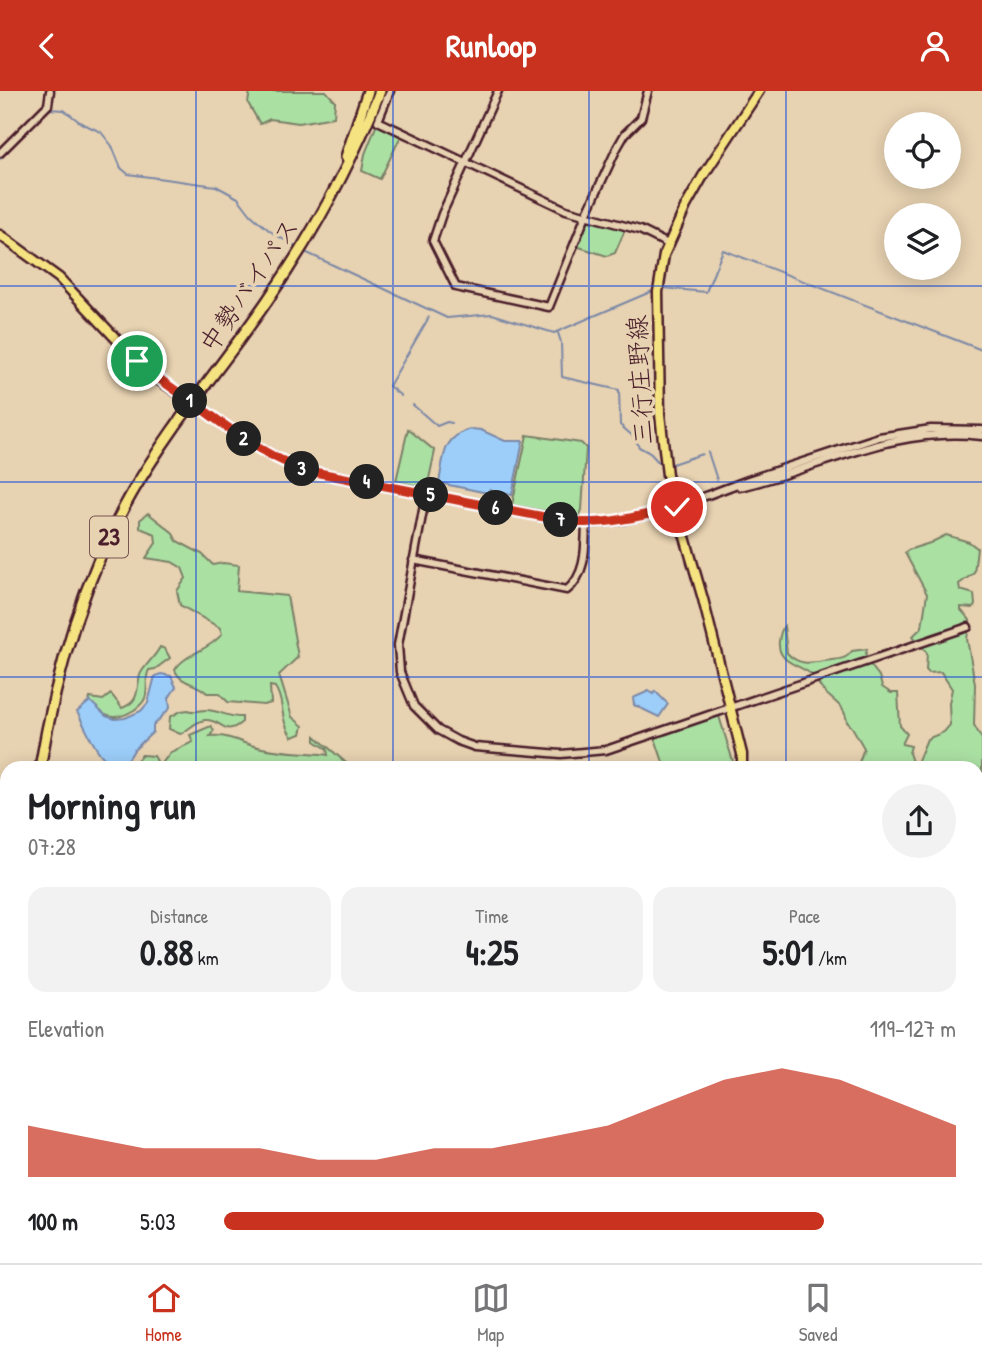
<!DOCTYPE html>
<meta charset="utf-8">
<style>
body{margin:0;font-family:"Patrick Hand","Klee One",sans-serif;background:#f2f2f2;color:#202124;height:100vh;display:flex;flex-direction:column;font-size:26px;white-space:nowrap}
*{box-sizing:border-box;margin:0}
p{font-size:23px;color:#757577}
.icon{flex:none;width:38px;height:38px;fill:none;stroke:currentColor;stroke-width:2;stroke-linecap:round;stroke-linejoin:round}
.map{position:relative;flex:1;overflow:hidden}
.sheet{position:absolute;left:0px;top:670px;width:984px;height:502px;display:flex;flex-direction:column;background:#fff;border-radius:21px 21px 0 0;box-shadow:0 4px 18px #0003}
.sheet>*{flex:none}
.controls{position:absolute;left:884px;top:21px;display:grid;gap:14px}
.controls a{display:grid;place-items:center;width:77px;height:77px;border-radius:50%;background:#fff;box-shadow:0 4px 18px #0003;font-size:35px}
.pin{position:absolute;display:grid;place-items:center;width:60px;height:60px;color:#fff;margin:-30px;border:4px solid #fff;border-radius:50%;box-shadow:0 2px 7px #0007}
.km{position:absolute;width:35px;height:35px;margin:-18px;border-radius:50%;background:#222;color:#fff;font-size:19px;line-height:35px;text-align:center}
.round{display:grid;place-items:center;flex:none;width:74px;height:74px;border-radius:37px;background:#f2f2f2}
.summary{display:flex;align-items:center;justify-content:space-between;height:119px;padding:0 28px}
h1{font-size:38px;font-weight:800;line-height:52px}
.metrics{display:grid;grid-template-columns:repeat(3,1fr);gap:10px;height:119px;padding:7px 28px}
.metrics div{display:grid;align-content:center;border-radius:18px;background:#f2f2f2;text-align:center}
.metrics b{font-size:35px;font-weight:800}
.metrics small{font-size:19px;font-weight:400}
.metrics p{font-size:19px}
.chart{height:196px;padding:14px 28px}
.chart p{display:flex;justify-content:space-between}
.chart svg{width:100%;height:126px;margin-top:7px;fill:#c8321e;opacity:.7}
ul{padding:0 28px;list-style:none;font-size:23px}
li{display:grid;grid-template-columns:112px 84px 1fr;align-items:center;height:52px}
li i{height:18px;border-radius:9px;background:#c8321e}
header{display:flex;justify-content:space-between;align-items:center;height:91px;padding:0 28px;background:#c8321e;color:#fff;font-size:32px;font-weight:800}
.dock{display:flex;justify-content:space-around;align-items:center;height:98px;border-top:2px solid #e0e0e0;background:#fff;font-size:19px;color:#757577}
.dock a{display:grid;justify-items:center;gap:4px}
.dock .current{color:#c8321e}
.map>svg:first-child{display:block}
</style>
<header><svg class="icon" aria-label="back" viewBox="0 0 24 24"><path d="M15 5l-7 7 7 7"/></svg>Runloop<svg class="icon" aria-label="person" viewBox="0 0 24 24"><circle cx="12" cy="8" r="4"/><path d="M4 21q1-7 8-7t8 7"/></svg></header>
<div class="map">
<svg width="982" height="1172" viewBox="0 0 982 1172">
<rect width="100%" height="100%" fill="#e7d2b1"/>
<filter id="ink" filterUnits="userSpaceOnUse"><feTurbulence type="fractalNoise" baseFrequency=".0143" numOctaves="2"/><feDisplacementMap in="SourceGraphic" scale="14" xChannelSelector="R" yChannelSelector="G"/><feConvolveMatrix kernelMatrix="1 2 1 2 8 2 1 2 1" color-interpolation-filters="sRGB"/></filter>
<g filter="url(#ink)">
<path fill="#abe0a3" stroke="#7a8067" stroke-width="2" d="M250 0H326L335 10 334 26 299 32 270 28 260 33 248 12Z
M377 33 401 45 380 88 362 80 365 63Z
M592 129 625 139 615 162 607 165 576 155 585 131Z
M408 338 435 360 427 397 396 390Z
M527 344 581 352 586 357 582 419 579 426 512 414Z
M148 422 172 441 177 450 202 463 213 474 223 472 239 474 237 500 287 505 298 566 279 584 292 626 303 635 301 643 292 646C279 628 285 610 275 596L270 595 271 612 264 614 228 611 219 602H207C196 591 180 593 175 579 184 563 210 559 222 543L220 537 180 514 177 500 186 487 182 477 172 471 146 467 156 452 155 443 140 437V429Z
M946 444 969 451 977 457 974 482 959 493 960 499 974 503 975 514 973 517 961 516V519L970 529 967 548 975 593 974 634 982 648V844L977 846 976 677H857L864 657 852 636 847 631C845 613 831 610 821 597 818 592 816 587 811 583 798 573 777 572 779 550 780 543 781 539 784 535L787 562C801 577 814 571 832 569 841 568 846 568 852 560L867 558 865 567 879 585 882 596 891 602H898L900 635 907 643 902 653 911 655 909 662 912 671 917 672 927 648 944 641 950 634 949 612 952 598 941 581 929 582 926 579 927 562 913 545 922 536 927 503 905 462 908 459 930 452Z
M160 556 165 558 170 567 155 578 149 579C144 588 149 597 145 607 143 613 139 615 134 619 115 631 104 627 89 611L90 607 103 609 111 603 122 617C140 611 136 599 140 584 143 576 155 566 160 556Z
M188 619C195 622 199 619 206 619 219 619 229 627 242 626V631C223 647 223 628 205 629 195 630 189 639 180 643L169 638 170 626 181 620Z
M719 625 735 677H665L655 647Z
M211 635 214 639 210 645C226 643 239 651 254 655 278 662 304 661 328 664L327 658 315 650V645L352 677H158L171 661 193 651 190 644Z
M142 664 154 665 157 670 154 677H132L136 670Z
M977 897 982 898V981H977Z
M977 1042 982 1058V1098L977 1100Z
M314 1166H734L736 1170 312 1172Z
M749 1166H914L917 1172H747Z"/>
<path fill="#9ccef9" stroke="#7b88a7" stroke-width="2" d="M471 338 481 339 505 350H523L512 404 489 399 488 402 439 392C444 365 442 346 471 338Z
M161 583 171 585 176 596 169 607 170 617 153 635V641L134 659 123 677C100 677 87 638 77 621L90 610 106 625 115 628 125 627 141 620 148 612 155 585Z
M649 600 653 603 655 600 668 613 659 626 634 614 633 607Z"/>
<g fill="none" stroke-linecap="round" stroke-linejoin="round">
<path stroke="#7b88a7" stroke-width="2" d="M0 68 49 18 64 19 81 32 101 41 112 55 121 77 128 83 216 95 238 107 251 124 270 140 297 157
M305 161 447 227 492 223 554 242 655 199
M663 197 706 201 723 159 982 259
M558 242 561 251 562 286 619 299 620 334 634 346 639 356 650 362 661 374
M401 305 389 295 429 226
M413 314 437 335 447 331 452 332
M708 361 717 389
M672 373 702 363
M152 1166 162 1172
M180 1172 189 1166 199 1172
M811 1172 812 1166"/>
<g stroke="#4a1f2b" stroke-width="11">
<path id="minor" d="M390 0 378 30 566 119 640 139 668 153
M498 0 442 123 433 150 456 196 549 216 586 124 617 57 625 43 641 27 648 0
M0 62 48 14 50 0
M192 311C230 338 264 366 309 380L543 426 570 431 597 432 625 429 676 416 748 389 879 346 931 338 982 339
M740 396C825 376 891 335 982 345
M426 403 398 554 400 581 414 615 438 639 458 650 475 656 561 663 606 659 968 536
M413 469 567 499C587 483 585 455 586 432
M0 824 7 823
M0 1042V1031
M623 1166 635 1172
M634 1166 645 1172
M7 1172 35 1166"/>
</g>
<g stroke="#4a1f2b" stroke-width="13">
<path id="major" d="M0 144 59 187 137 270 156 287 192 311
M742 677V663L703 508 667 384 660 323 658 201 664 164 686 115 703 85 759 0
M744 1172 746 1166"/>
</g>
<g stroke="#4a1f2b" stroke-width="14">
<path id="highway" d="M346 66 368 0
M40 677C56 581 84 486 132 402 171 334 223 274 267 210 312 145 351 74 380 0
M33 1166V1172
M2 1172 7 1083"/>
</g>
<use href="#minor" stroke="#e7d2b1" stroke-width="6"/>
<use href="#major" stroke="#f5e382" stroke-width="8"/>
<use href="#highway" stroke="#f5e382" stroke-width="9"/>
<path stroke="#4a1f2b" stroke-width="2" d="M407 1166H416"/>
</g>
</g>
<g fill="none" stroke-linecap="round" stroke-linejoin="round" filter="url(#ink)">
<g stroke="#fff" stroke-width="14">
<path id="route" d="M137 270C156 287 177 300 198 315 234 341 266 367 309 380L570 431C607 434 641 425 677 416"/>
</g>
<use href="#route" stroke="#c8321e" stroke-width="9"/>
</g>
<path fill="none" stroke="#1d4ed8" stroke-width="2" stroke-opacity="0.55" d="M196 0V677M393 0V677M589 0V677M786 0V677M0 195H982M0 391H982M0 586H982M0 781H7M976 781H982M0 977H7M976 977H982M196 1166V1172M393 1166V1172M589 1166V1172M786 1166V1172"/>
<g text-anchor="middle" stroke-width="7" stroke-linejoin="round" paint-order="stroke">
<rect fill="#e7d2b1" stroke="#795553" stroke-width="2" x="90" y="425.5" width="38" height="41" rx="5"/>
<g font-size="24" font-weight="bold" fill="#4a1f2b">
<text x="109" y="454">23</text>
</g>
<g font-size="26" fill="#4a1f2b" stroke="#e7d2b1">
<text transform="translate(249 194) rotate(-56)" y="9">中勢バイパス</text>
<text transform="translate(640 289) rotate(-93)" y="9">三行庄野線</text>
</g>
</g>
</svg>
<div class="controls">
<a><svg class="icon" aria-label="locate" viewBox="0 0 24 24"><circle cx="12" cy="12" r="6"/><path d="M12 2v4M12 18v4M2 12h4M18 12h4"/></svg></a>
<a><svg class="icon" aria-label="layers" viewBox="0 0 24 24"><path d="M12 4l9 5-9 5-9-5zM3 14l9 5 9-5"/></svg></a>
</div>
<div class="pin" style="left:137px;top:270px;background:#1e9e55"><svg class="icon" aria-label="arrive" viewBox="0 0 24 24"><path d="M6 21V4h12l-3 4 3 4H6"/></svg></div>
<div class="pin" style="left:677px;top:416px;background:#d93025"><svg class="icon" aria-label="check" viewBox="0 0 24 24"><path d="M5 12l5 5 9-10"/></svg></div>
<b class="km" style="left:190px;top:310px">1</b>
<b class="km" style="left:244px;top:348px">2</b>
<b class="km" style="left:302px;top:378px">3</b>
<b class="km" style="left:367px;top:391px">4</b>
<b class="km" style="left:431px;top:404px">5</b>
<b class="km" style="left:496px;top:417px">6</b>
<b class="km" style="left:561px;top:429px">7</b>
<section class="sheet">
<div class="summary"><div><h1>Morning run</h1><p>07:28</p></div><a class="round"><svg class="icon" aria-label="share" viewBox="0 0 24 24"><path d="M12 15V3M7 8l5-5 5 5M5 13v7h14v-7"/></svg></a></div>
<div class="metrics">
<div><p>Distance</p><b>0.88<small> km</small></b></div>
<div><p>Time</p><b>4:25</b></div>
<div><p>Pace</p><b>5:01<small> /km</small></b></div>
</div>
<div class="chart"><p><span>Elevation</span>119–127 m</p>
<svg viewBox="0 0 160 44" preserveAspectRatio="none"><path d="M0 44V26L10 30L20 34L30 34L40 34L50 38L60 38L70 34L80 34L90 30L100 26L110 18L120 10L130 6L140 10L150 18L160 26V44z"/></svg>
</div>
<ul>
<li><b>100 m</b>5:03<i style="width:82%"></i></li>
</ul>
</section>
</div>
<nav class="dock">
<a class="current"><svg class="icon" aria-label="home" viewBox="0 0 24 24"><path d="M3 11l9-7 9 7M6 9v11h12V9"/></svg>Home</a>
<a><svg class="icon" aria-label="map" viewBox="0 0 24 24"><path d="M3 6l6-2 6 2 6-2v14l-6 2-6-2-6 2zM9 4v14M15 6v14"/></svg>Map</a>
<a><svg class="icon" aria-label="saved" viewBox="0 0 24 24"><path d="M7 4h10v16l-5-4-5 4z"/></svg>Saved</a>
</nav>
